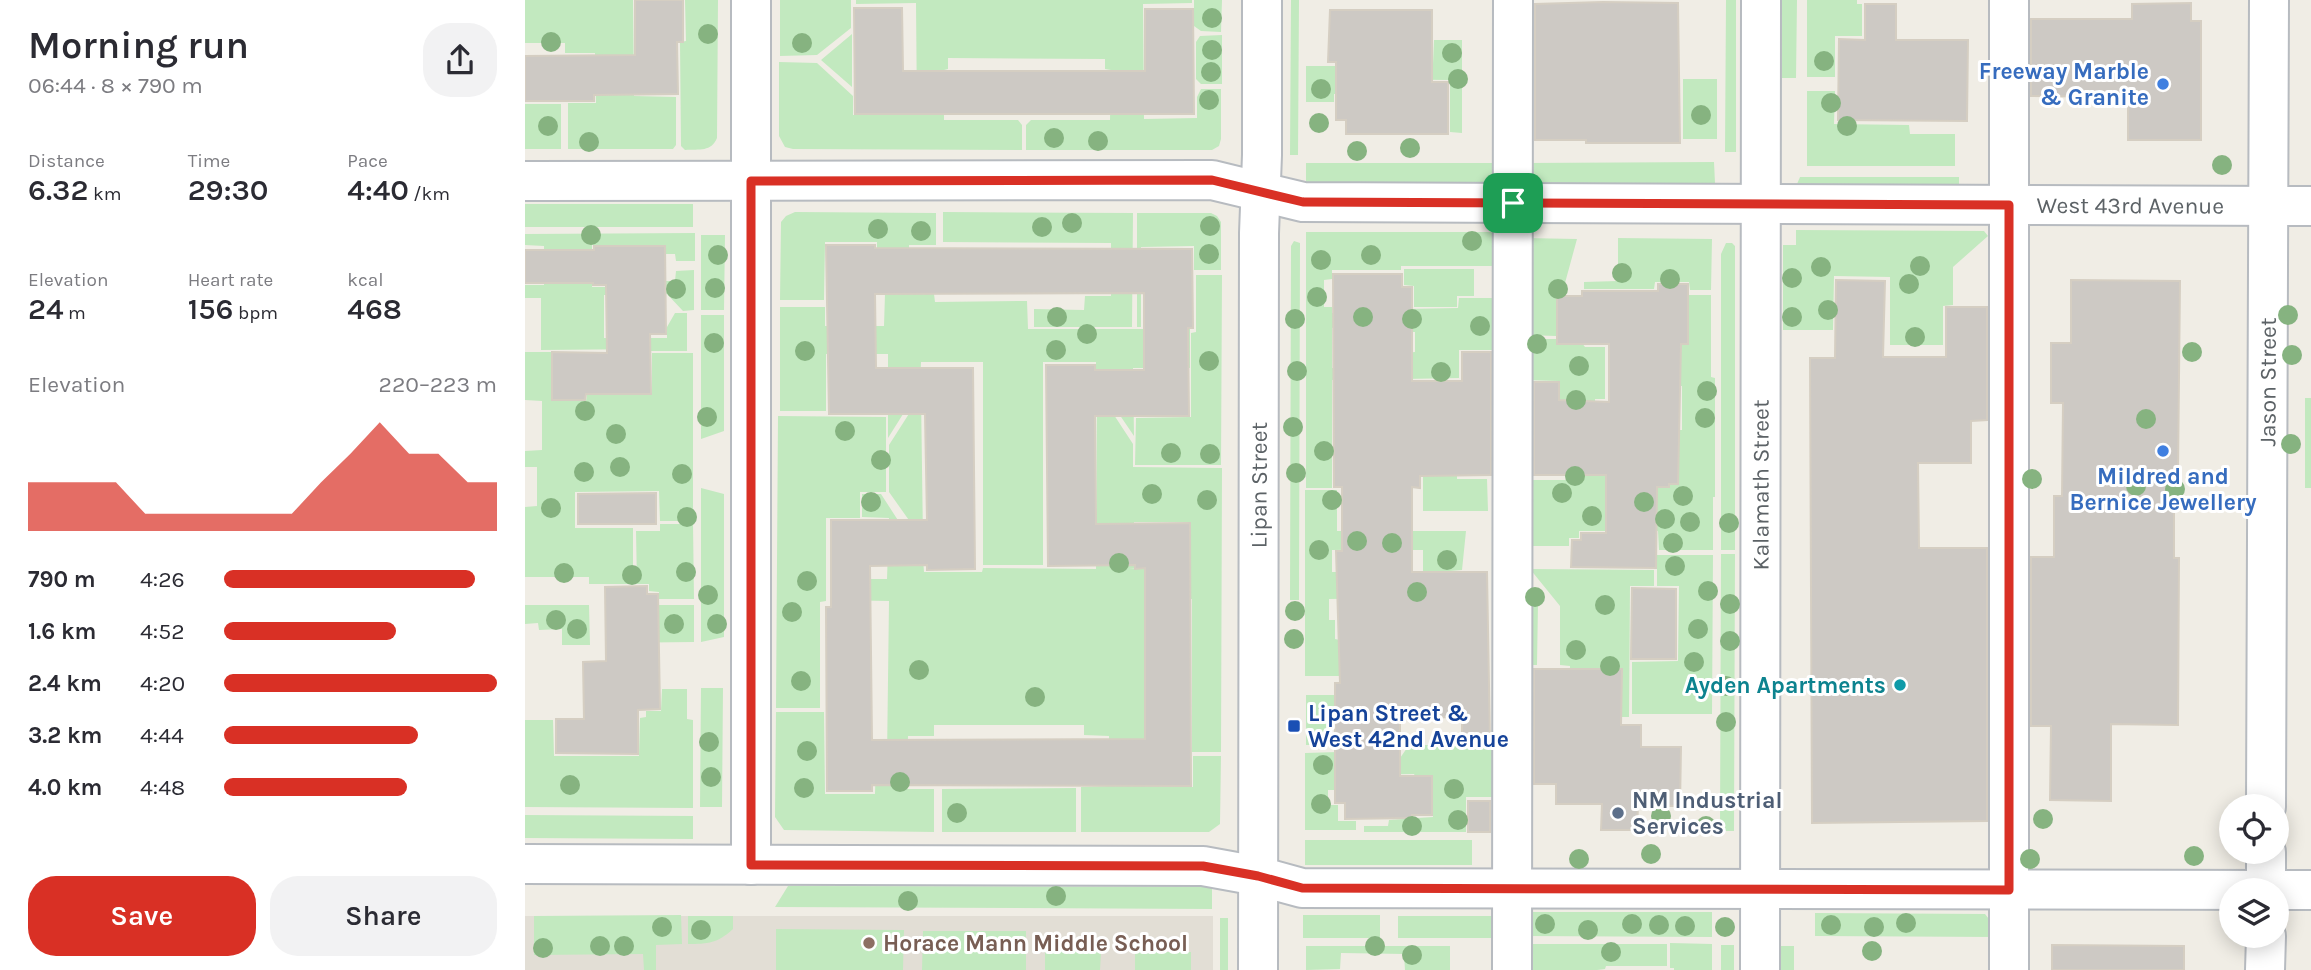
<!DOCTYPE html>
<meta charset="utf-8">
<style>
body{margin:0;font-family:Karla,sans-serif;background:#f2f2f3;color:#2b2b33;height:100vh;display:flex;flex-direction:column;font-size:26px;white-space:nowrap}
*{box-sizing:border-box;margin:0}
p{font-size:23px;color:#7c7c81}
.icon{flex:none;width:38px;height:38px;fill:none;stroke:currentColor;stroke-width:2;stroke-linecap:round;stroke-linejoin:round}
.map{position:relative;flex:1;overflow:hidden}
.panel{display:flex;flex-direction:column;background:#fff;width:525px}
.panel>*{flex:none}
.controls{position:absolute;left:1694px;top:794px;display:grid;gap:14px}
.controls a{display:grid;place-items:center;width:70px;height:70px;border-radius:50%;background:#fff;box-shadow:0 4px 18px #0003;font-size:35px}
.pin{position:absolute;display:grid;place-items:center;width:60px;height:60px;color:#fff;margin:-30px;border-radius:14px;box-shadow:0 4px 10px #0006}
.round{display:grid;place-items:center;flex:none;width:74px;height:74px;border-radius:28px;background:#f2f2f3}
.headline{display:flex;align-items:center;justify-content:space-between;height:119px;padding:0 28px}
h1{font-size:38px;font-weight:600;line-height:52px}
.figures{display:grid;grid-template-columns:repeat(3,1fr);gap:10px;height:119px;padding:7px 28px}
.figures div{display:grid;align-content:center}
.figures b{font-size:30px;font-weight:600}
.figures small{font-size:19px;font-weight:400}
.figures p{font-size:19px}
.chart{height:196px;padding:14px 28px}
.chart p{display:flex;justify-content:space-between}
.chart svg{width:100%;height:126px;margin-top:7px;fill:#d93025;opacity:.7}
.button{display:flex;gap:14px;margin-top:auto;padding:14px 28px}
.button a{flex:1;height:80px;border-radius:28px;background:#d93025;color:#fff;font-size:28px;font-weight:600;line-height:80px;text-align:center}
.button a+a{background:#f2f2f3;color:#2b2b33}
ul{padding:0 28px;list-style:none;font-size:23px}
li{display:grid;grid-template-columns:112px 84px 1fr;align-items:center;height:52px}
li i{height:18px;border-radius:9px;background:#d93025}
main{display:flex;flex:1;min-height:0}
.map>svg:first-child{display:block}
</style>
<main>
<section class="panel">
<div class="headline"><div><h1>Morning run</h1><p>06:44 · 8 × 790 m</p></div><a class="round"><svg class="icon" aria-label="share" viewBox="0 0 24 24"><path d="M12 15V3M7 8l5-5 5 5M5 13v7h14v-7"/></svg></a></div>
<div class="figures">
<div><p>Distance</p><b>6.32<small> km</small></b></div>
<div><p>Time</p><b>29:30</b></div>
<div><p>Pace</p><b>4:40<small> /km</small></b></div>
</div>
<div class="figures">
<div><p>Elevation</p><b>24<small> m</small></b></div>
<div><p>Heart rate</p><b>156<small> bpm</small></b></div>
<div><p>kcal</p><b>468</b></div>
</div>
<div class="chart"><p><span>Elevation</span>220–223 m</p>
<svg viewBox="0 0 160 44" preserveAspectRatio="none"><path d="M0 44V27L10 27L20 27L30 27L40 38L50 38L60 38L70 38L80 38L90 38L100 27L110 17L120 6L130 17L140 17L150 27L160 27V44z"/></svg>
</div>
<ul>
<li><b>790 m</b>4:26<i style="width:92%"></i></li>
<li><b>1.6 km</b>4:52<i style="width:63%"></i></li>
<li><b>2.4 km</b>4:20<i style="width:100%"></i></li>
<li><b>3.2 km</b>4:44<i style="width:71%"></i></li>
<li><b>4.0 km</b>4:48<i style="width:67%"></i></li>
</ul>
<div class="button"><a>Save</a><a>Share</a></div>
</section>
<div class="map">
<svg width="1786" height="970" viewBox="0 0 1786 970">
<rect width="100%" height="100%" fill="#f0ede5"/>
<path fill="#e2ded5" d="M0 916H688V970H0Z"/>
<path fill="#c2e9bf" d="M0 0H108L109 96 151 97V145L148 149H43V103H71L70 53H40V43H0Z
M160 0H193L192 138C186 152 175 149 160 150L156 146 155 42 161 41Z
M255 0H326V28L292 55 255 56Z
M331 0H667V3L618 4 619 119 672 118V97L676 89H696V139L694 146 687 150H501V125L506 120H585L586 70 580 69V59L423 58V69L419 70V120H493L497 125V150L268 149 260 147 254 136V62L292 63 328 96V115L392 114 391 3 331 4Z
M669 0H697L696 32 676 31 669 26Z
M766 0H774L773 155H765Z
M1201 0H1211V152H1200Z
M1257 0H1272L1271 78H1257Z
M1282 0H1332V4H1337V36H1310V77H1282Z
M327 34V87L296 60Z
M697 35V84H676L671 79V42L675 36Z
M909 40H937V133L925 132V80L823 79V64H908Z
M781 66H816V94H809V102H781Z
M1158 79H1192V139H1158Z
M1282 91H1310L1309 124 1384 125 1385 134H1430V166H1282Z
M0 104H36V149H0Z
M1189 162 1190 183 995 184V163Z
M781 163H973V178L966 183 781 184Z
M1275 177H1434V186H1277L1272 184Z
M0 204H168V227H0Z
M270 212 411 213V245H384V292L352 255V242H300L299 300H255L256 222 261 216Z
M418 212 608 213 607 327H509V309L559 310 560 296H586V243L418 242Z
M612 213H686L692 216 696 222V270H669V246L616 247V327H612Z
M1271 230 1459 231 1463 236 1428 267V305L1418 306V345H1365V277L1309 276 1308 330H1258V245H1271Z
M781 232H973V266H876V270H807V279L799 280V307H807V313H878L807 328V368H878V379L807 380V488H781Z
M170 233V261H151L150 254H141V245H67V249L57 250 58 284H67V287H141V281H150L151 271 169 270V310L158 311 142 294 79 295V338H123V349L16 350V298H0V285H19V246L0 245V234Z
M176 235H200L199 310H176Z
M997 238 1052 239 1037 294H1031V336L996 335Z
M1093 238 1187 239 1186 290H1165L1164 282H1130L1129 289H1059V282L1093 281Z
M769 241 775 243 774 600H765L766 246Z
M1201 243H1207L1210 246V550H1196V254Z
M879 269H949V296H932V307H889V286L879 285Z
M671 275H697L696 465H610L611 418 666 417V333L671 332Z
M360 294H409L410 302 502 301 503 329H665V368H608L609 436 571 380V362H518V565H458V362H396L395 387 363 438V354H301V411H255V307H300V326H359Z
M1164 295H1186V377L1190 378V497H1188V550H1134L1133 531H1054V538H1044V546H997V480H1042V443H998V439H1033L1034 430H1157V386L1083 385V344H1164Z
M934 298H975L976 350H934V378L879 379V353L890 352V332H881V309L933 308Z
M150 313H162V351H124V338H142V327Z
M176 315H199V431L176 439Z
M998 339H1054L1060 347H1080V399H1070V425H1034V381L998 380Z
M0 352H57V365H26V401H61L62 395H127V353H168V521H135L134 491 50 492V528H108V584H64V577H0V507L12 506V467H0V451L17 450V401L0 400Z
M918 380H944L932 449V479H962L963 511H898V440L917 394Z
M572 389 608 444V467L697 468 696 752H667V599L620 598 664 568V522H609V568H604L619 569V786L668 787V756H696L695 824 684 832H556V787L584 786V736L559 735V725H409V736H383L382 789H409V832L259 830 250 817 251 712H299L300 794H350L351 759 362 758 364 601 306 600 307 579H362L364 518 337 517V494H356L398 559 399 572H457L458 568 571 569Z
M396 395 398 540 364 492V445Z
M1780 398H1786V488H1780Z
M253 416 361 417V492H335V518H301V601L295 602V708H251Z
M176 488 199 494V637L176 642Z
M780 490H812V531H838L884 549 807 550V572H813L868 598 804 599V620H810V639L815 640V676H780Z
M135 524H168L169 599H134V592L124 591V584H112L111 531H135Z
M888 531H941L937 570 924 571 925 596 898 575V550H888Z
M1196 554H1210L1209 831H1195Z
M1132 555H1188L1187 714H1107V662L1153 661 1154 586H1132Z
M1005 569 1129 570V586H1105L1104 717H1045V666L1035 665V606Z
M997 590 1013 603 1012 665H1002L1001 710 1042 711V713H996Z
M0 605H64L65 645H37V629L14 630 13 623 0 624Z
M134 605H169V642L81 643V639H126V614H134Z
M176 688H198L197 807H175Z
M137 689H162V719L168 720V808L0 807V720H28L29 756H114L115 718 121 717V711H136Z
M781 695H816L814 724 807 725V745H781Z
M884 745H971V797H941V832H839V826H863L864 820 908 817 907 776H890L889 774 819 775 869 767Z
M813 752V790H803V805H813V821H831V830H780V753Z
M551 788V832H417V789Z
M0 815 168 816V839L0 838Z
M780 840H947V865H780Z
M263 886 687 887V909L250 907Z
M994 912H1187V937L994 936Z
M1290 913 1460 914 1471 928V937L1290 936Z
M156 915 157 944 131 945V970H119L118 954 9 955V916Z
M778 915H855V938H778Z
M163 916H208V929C193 943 183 944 163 944Z
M873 916H969V938H873Z
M695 918H703V970H695Z
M251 929 379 930 378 970H251Z
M398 931H501V970H397Z
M1145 943 1187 944V970H1149V968H1145Z
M995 944H1142V966H1081L1080 969 1072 970H995Z
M1196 945H1209V970H1196Z
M781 946H925V970H880L879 954 816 953 815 969 781 970Z
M1256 946H1269V970H1256Z
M520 951 576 952 575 970H520Z
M610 952H666V970H610Z"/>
<path fill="#cdc9c4" stroke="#d5cec2" stroke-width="2" fill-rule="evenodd" d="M110 0H158V42H152L153 94 69 95V101H0V56L110 55Z
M1078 2 1153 3 1155 143H1061V140H1010V4Z
M1666 3V21H1676V140H1603V97L1506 96V19H1607V4Z
M1340 4H1371V40H1443L1442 121 1313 120 1314 39 1340 40Z
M329 8H377L378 71H620V9H668L669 114H330Z
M805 10H907V82H923V134H821V120H811V62H803Z
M301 245H350V248L667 249 668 328H663L664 416H570L571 524 665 523 666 786 347 785V791H302L301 607H306V520H402L400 414H304ZM619 293V370H570V365H521L523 566 610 565V569L620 568V739L347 740 345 566 402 565V570L450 569 448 368H351L350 294Z
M69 246H140L141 334H125L126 394H61L60 400H27V352L82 353 81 285H68V283H0V250H69Z
M808 274H877V287H887V381H937V352H966V475L895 476V488L887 487V572H962L965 742H937V717L875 718V776H907V815H887V818L820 819V803H810V683H815L811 551H817V487H809Z
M1311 280 1360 281 1358 357H1421V307H1462V420L1446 421V463H1393L1394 548H1462V821L1287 823 1285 358H1310Z
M1546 280 1655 281 1653 473H1649V558H1654L1653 725 1586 724V801L1525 800 1526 726H1506V557H1529V496H1537L1538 403H1526V343H1546Z
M1133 284H1163V344H1156L1153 484H1144V487H1132L1131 568 1046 567 1047 540H1056V533H1081V475H1009V382H1034V400L1084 402V344H1032V296H1057V291H1133Z
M131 493V524H53V494Z
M122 586V594H133L135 709 113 710V754L31 753V719H59L58 662 81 661 80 587Z
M1107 588 1151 589V659H1106Z
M1009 669H1097L1096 725H1116V747H1156L1155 806H1113L1112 830H1076L1077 804H1031V784H1009Z
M943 801H965V832H943Z
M1527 945 1659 946V970H1527Z"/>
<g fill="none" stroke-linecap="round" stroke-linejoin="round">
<g stroke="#b7bbc0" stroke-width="42">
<g id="minor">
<path d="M1484 0V970"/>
<path id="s1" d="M0 181 687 180 778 202 1786 206"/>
<path id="s2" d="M1741 807 1744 0"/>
<path d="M0 864 678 866 733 876 777 888 1786 890"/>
<path d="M226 865V0"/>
<path d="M1741 891V852"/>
<path id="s3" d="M733 970 734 233 737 155V0"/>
<path d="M987 970 988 0"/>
<path id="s4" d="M1235 970 1236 0"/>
<path d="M1740 970 1741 936"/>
</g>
</g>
<use href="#minor" stroke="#fff" stroke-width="38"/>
</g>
<g fill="#86b380">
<circle cx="687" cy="18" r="10"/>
<circle cx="183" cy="34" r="10"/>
<circle cx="26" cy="42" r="10"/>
<circle cx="277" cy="43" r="10"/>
<circle cx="687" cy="50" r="10"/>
<circle cx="927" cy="53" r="10"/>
<circle cx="1299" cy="61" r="10"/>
<circle cx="686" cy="72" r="10"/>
<circle cx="933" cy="79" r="10"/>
<circle cx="796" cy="89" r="10"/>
<circle cx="684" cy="100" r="10"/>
<circle cx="1306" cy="103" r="10"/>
<circle cx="1176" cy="115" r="10"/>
<circle cx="794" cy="123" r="10"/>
<circle cx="23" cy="126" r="10"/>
<circle cx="1322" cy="126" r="10"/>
<circle cx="529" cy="138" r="10"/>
<circle cx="573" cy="141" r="10"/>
<circle cx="64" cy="142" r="10"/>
<circle cx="885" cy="148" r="10"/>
<circle cx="832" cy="151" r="10"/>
<circle cx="1697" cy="165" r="10"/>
<circle cx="547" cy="223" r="10"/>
<circle cx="685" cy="226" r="10"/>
<circle cx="517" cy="227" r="10"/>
<circle cx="353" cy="229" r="10"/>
<circle cx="396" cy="231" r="10"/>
<circle cx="66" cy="235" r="10"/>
<circle cx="947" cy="241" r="10"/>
<circle cx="684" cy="254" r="10"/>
<circle cx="193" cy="255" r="10"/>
<circle cx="846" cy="255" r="10"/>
<circle cx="796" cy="260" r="10"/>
<circle cx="1395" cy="266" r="10"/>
<circle cx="1296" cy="267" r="10"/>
<circle cx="1097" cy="273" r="10"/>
<circle cx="1267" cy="278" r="10"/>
<circle cx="1145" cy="279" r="10"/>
<circle cx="1384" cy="284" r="10"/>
<circle cx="190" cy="288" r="10"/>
<circle cx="151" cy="289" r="10"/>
<circle cx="1033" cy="289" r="10"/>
<circle cx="792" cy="297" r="10"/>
<circle cx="1303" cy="310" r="10"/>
<circle cx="1763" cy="315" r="10"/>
<circle cx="532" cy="317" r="10"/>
<circle cx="838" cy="317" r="10"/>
<circle cx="1267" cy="317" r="10"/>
<circle cx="770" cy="319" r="10"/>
<circle cx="887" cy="319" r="10"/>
<circle cx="955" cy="326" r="10"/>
<circle cx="562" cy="334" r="10"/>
<circle cx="1390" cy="337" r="10"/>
<circle cx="189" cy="343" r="10"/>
<circle cx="1012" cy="344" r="10"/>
<circle cx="531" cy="350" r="10"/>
<circle cx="280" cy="351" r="10"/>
<circle cx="1667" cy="352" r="10"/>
<circle cx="1767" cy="355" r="10"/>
<circle cx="684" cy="361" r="10"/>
<circle cx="1054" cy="366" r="10"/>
<circle cx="772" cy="371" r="10"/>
<circle cx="916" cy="372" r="10"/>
<circle cx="1182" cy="391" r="10"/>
<circle cx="1051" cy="400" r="10"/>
<circle cx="60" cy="411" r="10"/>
<circle cx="182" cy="417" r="10"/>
<circle cx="1180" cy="418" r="10"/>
<circle cx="1621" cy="419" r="10"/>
<circle cx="768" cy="427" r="10"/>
<circle cx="320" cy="431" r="10"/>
<circle cx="91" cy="434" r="10"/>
<circle cx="1766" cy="444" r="10"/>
<circle cx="799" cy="451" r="10"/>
<circle cx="646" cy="453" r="10"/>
<circle cx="685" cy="454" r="10"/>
<circle cx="356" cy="460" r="10"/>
<circle cx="95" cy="467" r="10"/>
<circle cx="59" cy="472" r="10"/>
<circle cx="771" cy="473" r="10"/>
<circle cx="157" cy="474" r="10"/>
<circle cx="1050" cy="476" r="10"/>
<circle cx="1507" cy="479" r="10"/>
<circle cx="1611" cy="486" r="10"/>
<circle cx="1650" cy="489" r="10"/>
<circle cx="1037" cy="493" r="10"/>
<circle cx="627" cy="494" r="10"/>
<circle cx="1158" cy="496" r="10"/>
<circle cx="682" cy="500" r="10"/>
<circle cx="807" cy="500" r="10"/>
<circle cx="346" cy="502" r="10"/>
<circle cx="1119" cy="502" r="10"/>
<circle cx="26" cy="508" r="10"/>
<circle cx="1067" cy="516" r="10"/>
<circle cx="162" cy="517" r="10"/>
<circle cx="1140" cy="519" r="10"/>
<circle cx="1165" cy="522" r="10"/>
<circle cx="1204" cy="523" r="10"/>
<circle cx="832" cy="541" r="10"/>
<circle cx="867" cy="543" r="10"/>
<circle cx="1148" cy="543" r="10"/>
<circle cx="794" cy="550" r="10"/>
<circle cx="922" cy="560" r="10"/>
<circle cx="594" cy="563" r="10"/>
<circle cx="1150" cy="566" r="10"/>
<circle cx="161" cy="572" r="10"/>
<circle cx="39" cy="573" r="10"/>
<circle cx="107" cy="575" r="10"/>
<circle cx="282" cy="581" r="10"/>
<circle cx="1183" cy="591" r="10"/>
<circle cx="892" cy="592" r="10"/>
<circle cx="183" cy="595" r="10"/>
<circle cx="1010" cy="597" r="10"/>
<circle cx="1205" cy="604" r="10"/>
<circle cx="1080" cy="605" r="10"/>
<circle cx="770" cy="611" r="10"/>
<circle cx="267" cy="612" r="10"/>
<circle cx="31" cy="620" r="10"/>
<circle cx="149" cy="624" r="10"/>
<circle cx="192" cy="624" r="10"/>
<circle cx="52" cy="629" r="10"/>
<circle cx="1173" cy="629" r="10"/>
<circle cx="769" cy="639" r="10"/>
<circle cx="1205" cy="641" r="10"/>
<circle cx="1051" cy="650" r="10"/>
<circle cx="1169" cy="662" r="10"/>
<circle cx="1085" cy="666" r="10"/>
<circle cx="394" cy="670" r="10"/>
<circle cx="276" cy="681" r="10"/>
<circle cx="1201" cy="686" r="10"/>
<circle cx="510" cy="697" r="10"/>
<circle cx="1201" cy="722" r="10"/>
<circle cx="184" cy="742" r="10"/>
<circle cx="282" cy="751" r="10"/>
<circle cx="798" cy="765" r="10"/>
<circle cx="186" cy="777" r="10"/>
<circle cx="375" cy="782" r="10"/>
<circle cx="45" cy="785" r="10"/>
<circle cx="279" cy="788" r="10"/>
<circle cx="929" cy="789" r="10"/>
<circle cx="796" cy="804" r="10"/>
<circle cx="432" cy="813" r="10"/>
<circle cx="1136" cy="816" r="10"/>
<circle cx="1518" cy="819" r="10"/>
<circle cx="933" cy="820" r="10"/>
<circle cx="887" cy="826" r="10"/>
<circle cx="1181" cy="826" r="10"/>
<circle cx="1126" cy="854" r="10"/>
<circle cx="1669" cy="856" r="10"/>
<circle cx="1054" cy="859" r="10"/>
<circle cx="1505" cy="859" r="10"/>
<circle cx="531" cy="896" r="10"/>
<circle cx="383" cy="901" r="10"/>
<circle cx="1381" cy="923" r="10"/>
<circle cx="1020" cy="924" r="10"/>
<circle cx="1107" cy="924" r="10"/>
<circle cx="1134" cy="925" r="10"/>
<circle cx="1306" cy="925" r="10"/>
<circle cx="1160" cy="926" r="10"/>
<circle cx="137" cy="927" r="10"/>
<circle cx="1200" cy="927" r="10"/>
<circle cx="1349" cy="927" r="10"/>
<circle cx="176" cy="930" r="10"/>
<circle cx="1063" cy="930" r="10"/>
<circle cx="75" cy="946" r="10"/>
<circle cx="99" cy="946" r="10"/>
<circle cx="850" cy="946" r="10"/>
<circle cx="18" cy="948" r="10"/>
<circle cx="1347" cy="951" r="10"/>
<circle cx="1086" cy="952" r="10"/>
<circle cx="887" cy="955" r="10"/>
</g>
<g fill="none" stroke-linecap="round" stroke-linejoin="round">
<g stroke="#fff" stroke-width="14">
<path id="route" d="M687 180 778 202 1484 205V890L777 888 733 876 678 866 226 865V181Z"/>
</g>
<use href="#route" stroke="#d93025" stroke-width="9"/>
</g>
<g fill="#3f7fe0" stroke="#fff" stroke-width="2.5">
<circle cx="1638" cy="84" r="7"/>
<circle cx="1638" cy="451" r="7"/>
</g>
<circle fill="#0f9aa8" stroke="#fff" stroke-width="2.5" cx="1375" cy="685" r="7"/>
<rect fill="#1a4fb4" stroke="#fff" stroke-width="2.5" x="762" y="719" width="14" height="14" rx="3.5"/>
<circle fill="#5c6f8a" stroke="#fff" stroke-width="2.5" cx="1093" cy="813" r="7"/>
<circle fill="#8d6e63" stroke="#fff" stroke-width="2.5" cx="344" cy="943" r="7"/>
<g text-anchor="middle" stroke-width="6" stroke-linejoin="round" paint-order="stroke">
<g font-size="23" font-weight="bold" fill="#366cbe" stroke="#fff" text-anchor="end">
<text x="1624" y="79">Freeway Marble<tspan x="1624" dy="26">&amp; Granite</tspan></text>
<text x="1638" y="484" text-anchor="middle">Mildred and<tspan x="1638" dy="26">Bernice Jewellery</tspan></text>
</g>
<g font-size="23" fill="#5c6266" stroke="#fff">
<text dy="8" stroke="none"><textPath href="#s1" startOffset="1608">West 43rd Avenue</textPath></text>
<text dy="8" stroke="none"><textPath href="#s2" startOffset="425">Jason Street</textPath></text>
<text dy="8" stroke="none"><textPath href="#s3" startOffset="485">Lipan Street</textPath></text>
<text dy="8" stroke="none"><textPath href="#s4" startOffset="485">Kalamath Street</textPath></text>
</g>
<g font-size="23" font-weight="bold" fill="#0d838f" stroke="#fff" text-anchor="end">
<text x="1361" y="693">Ayden Apartments</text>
</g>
<g font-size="23" font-weight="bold" fill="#164399" stroke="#fff" text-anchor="start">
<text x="783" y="721">Lipan Street &amp;<tspan x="783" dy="26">West 42nd Avenue</tspan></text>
</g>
<g font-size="23" font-weight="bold" fill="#4e5e75" stroke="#fff" text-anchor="start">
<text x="1107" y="808">NM Industrial<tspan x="1107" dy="26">Services</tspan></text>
</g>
<g font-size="23" font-weight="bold" fill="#785e54" stroke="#fff" text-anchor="start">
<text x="358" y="951">Horace Mann Middle School</text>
</g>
</g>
</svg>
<div class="controls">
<a><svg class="icon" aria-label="locate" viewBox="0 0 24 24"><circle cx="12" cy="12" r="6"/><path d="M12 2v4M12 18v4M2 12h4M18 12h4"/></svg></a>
<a><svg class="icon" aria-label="layers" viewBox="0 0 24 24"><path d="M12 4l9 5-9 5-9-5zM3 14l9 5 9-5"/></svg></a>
</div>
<div class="pin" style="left:988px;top:203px;background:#1e9e55"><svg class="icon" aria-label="arrive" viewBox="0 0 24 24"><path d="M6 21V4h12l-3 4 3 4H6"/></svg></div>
</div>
</main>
